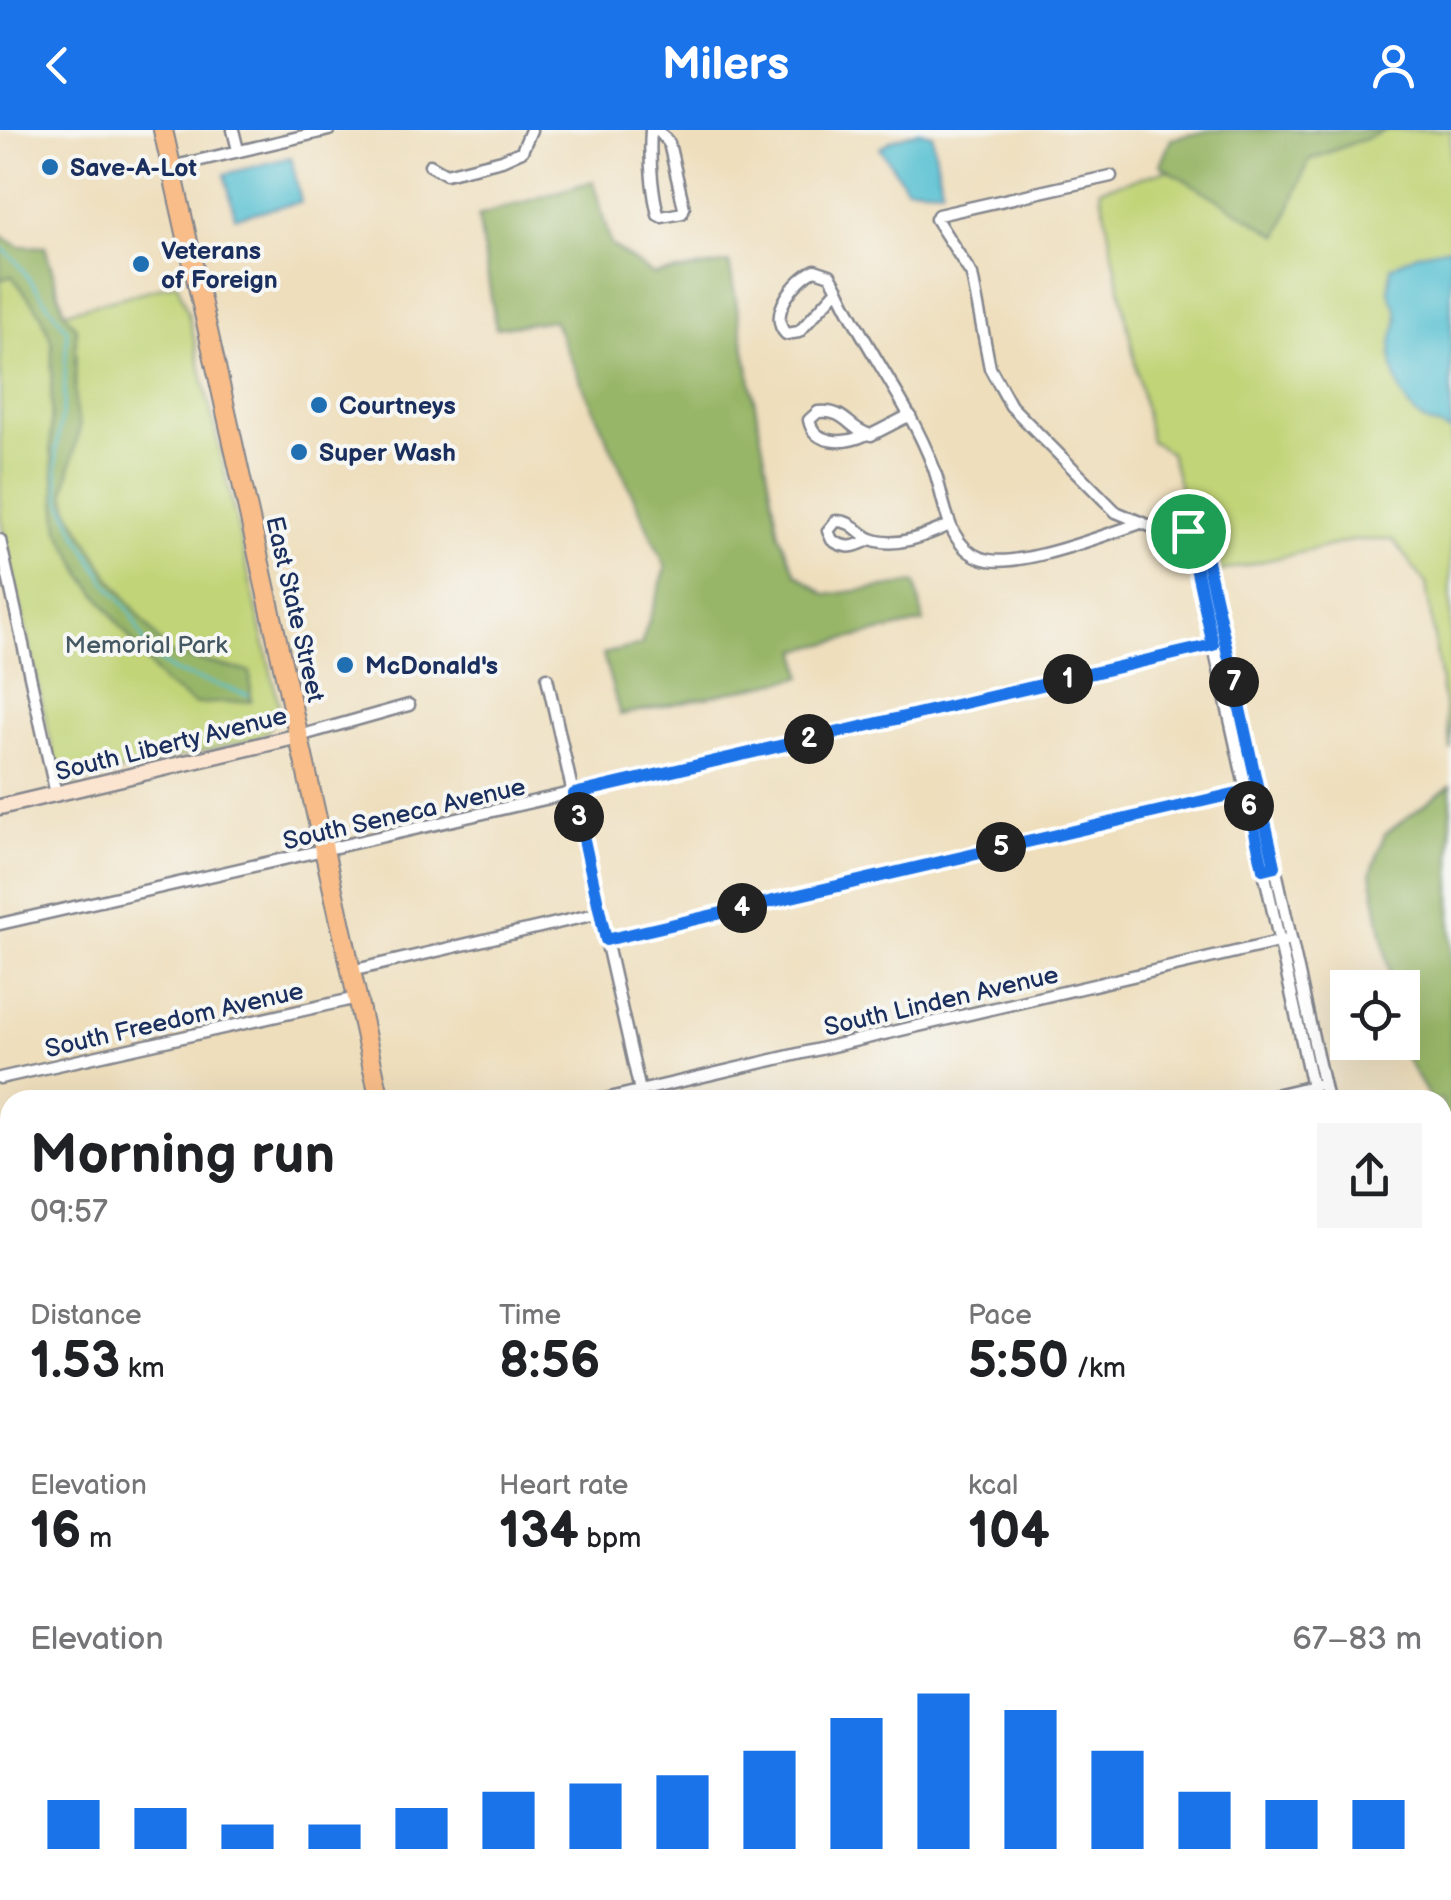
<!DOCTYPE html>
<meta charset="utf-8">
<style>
body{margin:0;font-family:"Balsamiq Sans",sans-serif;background:#f6f6f6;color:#202124;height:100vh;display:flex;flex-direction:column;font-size:38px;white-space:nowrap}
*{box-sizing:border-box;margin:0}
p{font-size:32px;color:#757577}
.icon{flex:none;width:55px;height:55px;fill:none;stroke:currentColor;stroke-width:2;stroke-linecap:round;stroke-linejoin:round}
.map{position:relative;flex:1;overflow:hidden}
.sheet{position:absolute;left:0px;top:960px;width:1452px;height:810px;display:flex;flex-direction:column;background:#fff;border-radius:30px 30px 0 0;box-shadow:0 10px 40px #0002}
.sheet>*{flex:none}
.fabs{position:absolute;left:1330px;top:840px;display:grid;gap:20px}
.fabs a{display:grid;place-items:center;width:90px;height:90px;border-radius:0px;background:#fff;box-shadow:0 10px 40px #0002;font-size:50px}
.pin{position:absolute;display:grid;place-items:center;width:85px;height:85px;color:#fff;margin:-42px;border:5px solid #fff;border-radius:50%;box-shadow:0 2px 10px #0007}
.km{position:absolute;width:50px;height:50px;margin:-25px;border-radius:50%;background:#222;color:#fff;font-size:28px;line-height:50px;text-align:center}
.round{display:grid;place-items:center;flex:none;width:105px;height:105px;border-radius:0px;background:#f6f6f6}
.head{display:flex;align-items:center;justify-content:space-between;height:170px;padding:0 30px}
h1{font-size:55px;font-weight:700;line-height:75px}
.metrics{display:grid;grid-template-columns:repeat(3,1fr);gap:15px;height:170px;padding:10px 30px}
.metrics div{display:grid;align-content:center}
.metrics b{font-size:50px;font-weight:700}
.metrics small{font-size:28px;font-weight:400}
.metrics p{font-size:28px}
.chart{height:280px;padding:20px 30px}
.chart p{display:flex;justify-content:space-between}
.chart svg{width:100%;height:180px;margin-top:10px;stroke:#1a73e8;stroke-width:6}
header{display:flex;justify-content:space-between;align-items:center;height:130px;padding:0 30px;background:#1a73e8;color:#fff;font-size:45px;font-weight:700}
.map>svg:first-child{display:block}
</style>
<header><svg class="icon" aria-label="back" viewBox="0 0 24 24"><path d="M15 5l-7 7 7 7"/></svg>Milers<svg class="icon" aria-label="person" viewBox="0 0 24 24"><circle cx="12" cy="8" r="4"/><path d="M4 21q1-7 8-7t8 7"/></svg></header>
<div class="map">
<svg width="1451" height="1770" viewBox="0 0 1451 1770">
<rect width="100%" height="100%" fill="#f6f6f2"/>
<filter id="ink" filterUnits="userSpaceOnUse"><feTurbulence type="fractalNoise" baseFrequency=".01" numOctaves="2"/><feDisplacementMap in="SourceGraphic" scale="20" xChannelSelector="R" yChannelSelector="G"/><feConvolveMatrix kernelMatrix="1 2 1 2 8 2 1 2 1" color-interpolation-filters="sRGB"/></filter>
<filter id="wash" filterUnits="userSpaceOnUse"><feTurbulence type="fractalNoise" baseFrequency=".0048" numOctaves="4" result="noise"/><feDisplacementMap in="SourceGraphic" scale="40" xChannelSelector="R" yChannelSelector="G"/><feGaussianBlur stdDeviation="2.25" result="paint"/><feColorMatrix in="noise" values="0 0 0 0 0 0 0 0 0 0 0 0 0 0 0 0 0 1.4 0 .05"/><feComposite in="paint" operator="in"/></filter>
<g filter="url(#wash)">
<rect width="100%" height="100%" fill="#eedebc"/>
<path fill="#edd1e9" d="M139 1760H543L545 1770H96Z"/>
<path fill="#c1d477" stroke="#6e826a" stroke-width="2.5" d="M1356 0H1451V620L1426 454 1393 410H1355L1217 442 1206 395 1188 386 1170 323 1151 311 1100 59 1168 40Z
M45 117 65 182 177 153 188 183 280 580 268 601 253 609 66 655 59 649 0 387V127Z"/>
<path fill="#98b668" stroke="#5a7263" stroke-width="2.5" d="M1210 0H1387L1309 30 1279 106 1160 35 1171 9Z
M593 51 611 115 653 145 729 133 779 404 796 443 826 465 915 453 924 492 798 520 802 547 620 585 603 524 641 515 666 438 553 190 496 198 478 86Z
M0 105 18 116 45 117 64 182 76 198 75 278 80 296 65 361 69 380 107 444 168 523 250 542 251 571 195 574 163 553 84 447 59 400 51 316 52 213 41 184 12 146 0 150Z
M1451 655V998L1449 999 1443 988 1442 970H1431L1404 925 1402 858 1392 857 1371 743 1385 704Z"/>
<path fill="#55c0d1" stroke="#387898" stroke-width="2.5" d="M919 1 932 4 942 59 906 57 880 18 892 10Z
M291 27 301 72 235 87 225 44Z
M1451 117V302C1440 294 1427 296 1417 286 1400 270 1389 235 1392 213 1393 202 1400 194 1397 182 1396 174 1389 169 1389 160 1388 153 1391 145 1391 137L1419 123Z"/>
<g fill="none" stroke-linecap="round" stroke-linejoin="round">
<path stroke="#55c0d1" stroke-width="2.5" d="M0 116 16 131 67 200 64 270 56 321 57 341 60 366 75 401 105 451 130 482 149 523 173 541 248 565"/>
</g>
</g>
<g filter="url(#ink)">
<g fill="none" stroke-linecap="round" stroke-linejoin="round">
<g stroke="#84868d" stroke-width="15">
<path id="street" d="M233 0 238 20
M651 0C649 30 651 55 658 85L662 87 682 83 684 78 669 13 658 0
M430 35 446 44 502 30 522 21 531 0
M171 37 329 0
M1111 46 938 85 936 89 972 145 990 238 1011 276 1116 382 1157 399 1176 402 1200 399 1327 970
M815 140 830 145 838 159 799 202 786 204C767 185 795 149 815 140Z
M838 159C866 220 909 273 933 336 945 367 945 415 981 428 1013 441 1104 405 1138 394
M865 305C846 314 814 316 809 290L818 282C847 279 848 300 871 305L910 285
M1188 401 1315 970
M871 409C856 416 848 421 832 410L828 401 836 391C854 391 857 403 871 409 896 419 927 405 950 395
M0 410 56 664
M547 548 642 970
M299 606 409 575
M0 794 1225 513
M606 810 1257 659
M351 841 600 783
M0 948 357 868
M601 970 1291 809
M1254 970 1317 955
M1442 1052 1451 1051
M0 1064 10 1108
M0 1383 10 1381
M425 1760 427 1770
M950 1760 952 1770
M648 1770 690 1761"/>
</g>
<g stroke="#84868d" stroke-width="19">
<path id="secondary" d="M0 677 299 606
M0 1261 10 1259
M1442 1432 1451 1430
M49 1770 92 1760"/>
</g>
<g stroke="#84868d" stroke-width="22">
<path id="highway" d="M163 0 380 970
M558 1760 560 1770"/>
</g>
<use href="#street" stroke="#fff" stroke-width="10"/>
<use href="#secondary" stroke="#fce5d0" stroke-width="14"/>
<use href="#highway" stroke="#f8bd89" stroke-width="18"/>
</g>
</g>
<g fill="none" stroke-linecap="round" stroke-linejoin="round" filter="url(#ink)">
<g stroke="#fff" stroke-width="20">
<path id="route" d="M1200 399 1275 736 1263 739 1246 661 606 810 574 664 1213 515 1188 401Z"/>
</g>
<use href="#route" stroke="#1a73e8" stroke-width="12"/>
</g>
<g fill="#1f6fb2" stroke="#f6f6f2" stroke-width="4">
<circle cx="50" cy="37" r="10"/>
<circle cx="141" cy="134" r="10"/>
<circle cx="319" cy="275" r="10"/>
<circle cx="299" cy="322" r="10"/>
<circle cx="345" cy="535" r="10"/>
</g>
<g text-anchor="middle" stroke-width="8" stroke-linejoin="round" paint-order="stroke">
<g font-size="25" font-weight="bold" fill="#1b2f5e" stroke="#f6f6f2" text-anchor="start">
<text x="70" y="46">Save-A-Lot</text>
<text x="161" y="129">Veterans<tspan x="161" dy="29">of Foreign</tspan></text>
<text x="339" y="284">Courtneys</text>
<text x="319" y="331">Super Wash</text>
<text x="365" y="544">McDonald's</text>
</g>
<g font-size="25" fill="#1b2f5e" stroke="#f6f6f2">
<text transform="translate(296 479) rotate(77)" y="9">East State Street</text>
<text transform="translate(171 613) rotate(-14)" y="9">South Liberty Avenue</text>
<text transform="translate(404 683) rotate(-13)" y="9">South Seneca Avenue</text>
<text transform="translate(941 870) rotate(-13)" y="9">South Linden Avenue</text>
<text transform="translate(174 889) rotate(-13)" y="9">South Freedom Avenue</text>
</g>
<g font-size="25" fill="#445864" stroke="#f6f6f2">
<text x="146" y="523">Memorial Park</text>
</g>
</g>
</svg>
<div class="fabs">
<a><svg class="icon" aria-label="locate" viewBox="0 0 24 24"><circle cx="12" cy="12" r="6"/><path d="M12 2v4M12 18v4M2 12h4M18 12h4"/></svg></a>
</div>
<div class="pin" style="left:1188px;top:401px;background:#1e9e55"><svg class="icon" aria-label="arrive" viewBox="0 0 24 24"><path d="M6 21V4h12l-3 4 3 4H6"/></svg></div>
<b class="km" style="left:1068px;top:549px">1</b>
<b class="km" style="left:809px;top:609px">2</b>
<b class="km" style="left:579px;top:687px">3</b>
<b class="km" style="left:742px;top:778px">4</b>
<b class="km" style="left:1001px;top:717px">5</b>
<b class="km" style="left:1249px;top:676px">6</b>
<b class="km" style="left:1234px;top:552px">7</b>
<section class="sheet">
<div class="head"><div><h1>Morning run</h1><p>09:57</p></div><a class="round"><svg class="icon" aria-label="share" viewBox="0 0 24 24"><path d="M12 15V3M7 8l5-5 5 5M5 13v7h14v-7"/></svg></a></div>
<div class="metrics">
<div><p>Distance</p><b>1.53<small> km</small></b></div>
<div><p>Time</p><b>8:56</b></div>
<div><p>Pace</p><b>5:50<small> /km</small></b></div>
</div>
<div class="metrics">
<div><p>Elevation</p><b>16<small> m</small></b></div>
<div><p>Heart rate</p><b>134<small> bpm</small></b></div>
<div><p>kcal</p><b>104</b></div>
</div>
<div class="chart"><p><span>Elevation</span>67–83 m</p>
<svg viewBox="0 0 160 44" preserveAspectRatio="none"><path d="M5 44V32M15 44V34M25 44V38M35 44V38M45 44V34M55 44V30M65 44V28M75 44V26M85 44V20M95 44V12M105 44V6M115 44V10M125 44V20M135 44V30M145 44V32M155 44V32"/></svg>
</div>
</section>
</div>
